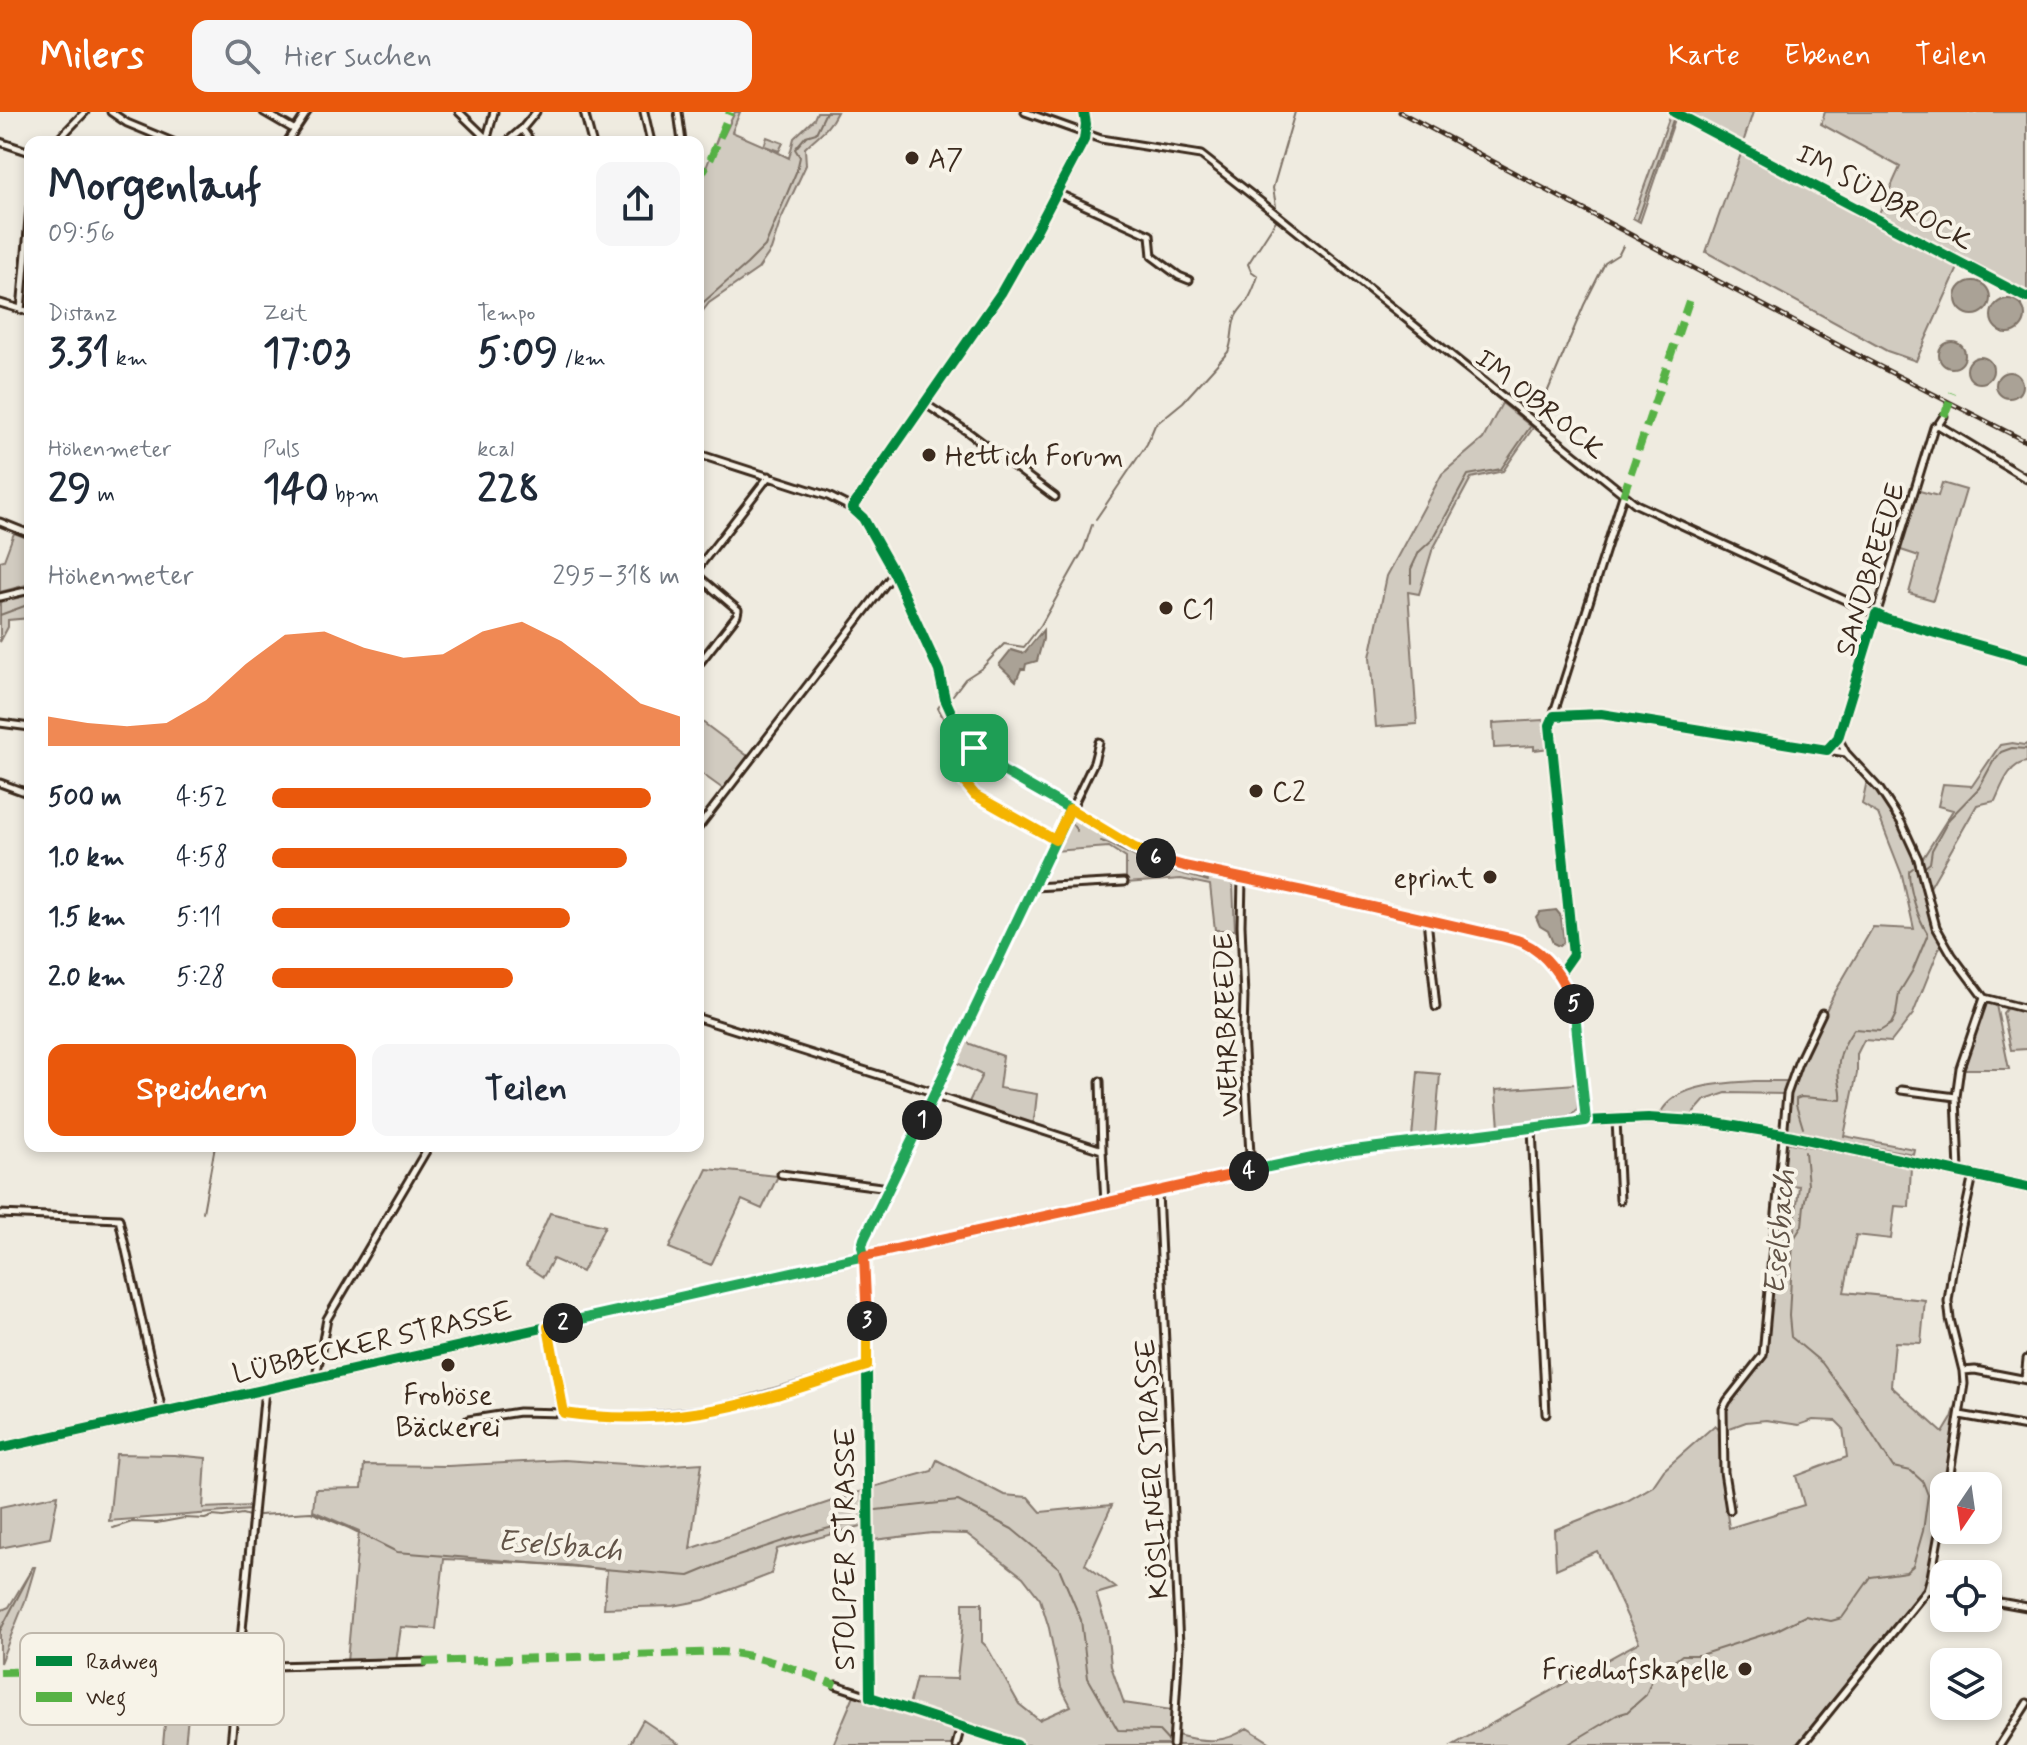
<!DOCTYPE html>
<html lang="de">
<meta charset="utf-8">
<style>
body{margin:0;font-family:Mynerve,sans-serif;background:#f6f6f7;color:#1f2937;height:100vh;display:flex;flex-direction:column;font-size:30px;white-space:nowrap}
*{box-sizing:border-box;margin:0}
p{font-size:26px;color:#747a83}
.icon{flex:none;width:44px;height:44px;fill:none;stroke:currentColor;stroke-width:2;stroke-linecap:round;stroke-linejoin:round}
.map{position:relative;flex:1;overflow:hidden}
.sheet{position:absolute;left:24px;top:24px;width:680px;height:1016px;display:flex;flex-direction:column;background:#fff;border-radius:16px;box-shadow:0 4px 12px #0003}
.sheet>*{flex:none}
.needle{width:52px;rotate:193deg}
.buttons{position:absolute;left:1930px;top:1360px;display:grid;gap:16px}
.buttons a{display:grid;place-items:center;width:72px;height:72px;border-radius:16px;background:#fff;box-shadow:0 4px 12px #0003;font-size:40px}
.pin{position:absolute;display:grid;place-items:center;width:68px;height:68px;color:#fff;margin:-34px;border-radius:16px;box-shadow:0 4px 12px #0006}
.km{position:absolute;width:40px;height:40px;margin:-20px;border-radius:50%;background:#222;color:#fff;font-size:22px;line-height:40px;text-align:center}
.round{display:grid;place-items:center;flex:none;width:84px;height:84px;border-radius:16px;background:#f6f6f7}
.overview{display:flex;align-items:center;justify-content:space-between;height:136px;padding:0 24px}
h1{font-size:44px;font-weight:700;line-height:60px}
.metrics{display:grid;grid-template-columns:repeat(3,1fr);gap:12px;height:136px;padding:8px 24px}
.metrics div{display:grid;align-content:center}
.metrics b{font-size:40px;font-weight:700}
.metrics small{font-size:22px;font-weight:400}
.metrics p{font-size:22px}
.chart{height:224px;padding:16px 24px}
.chart p{display:flex;justify-content:space-between}
.chart svg{width:100%;height:144px;margin-top:8px;fill:#ea580c;opacity:.7}
.button{display:flex;gap:16px;margin-top:auto;padding:16px 24px}
.button a{flex:1;height:92px;border-radius:16px;background:#ea580c;color:#fff;font-size:32px;font-weight:700;line-height:92px;text-align:center}
.button a+a{background:#f6f6f7;color:#1f2937}
ul{padding:0 24px;list-style:none;font-size:26px}
li{display:grid;grid-template-columns:128px 96px 1fr;align-items:center;height:60px}
li i{height:20px;border-radius:10px;background:#ea580c}
header{display:flex;align-items:center;gap:48px;box-sizing:border-box;height:112px;padding:0 40px;background:#ea580c;color:#fff}
header strong{font-size:38px}
nav{display:flex;gap:44px;margin-inline-start:auto;font-size:28px}
.search{width:560px;height:72px;background:#f6f6f7;display:flex;align-items:center;gap:20px;box-sizing:border-box;padding:0 28px;border-radius:16px;color:#747a83;font-size:30px}
.map>svg:first-child{display:block}
</style>
<header>
<strong>Milers</strong>
<div class="search"><svg class="icon" aria-label="search" viewBox="0 0 24 24"><circle cx="10" cy="10" r="6"/><path d="M15 15l6 6"/></svg>Hier suchen</div>
<nav><a>Karte</a><a>Ebenen</a><a>Teilen</a></nav>
</header>
<div class="map">
<svg width="2027" height="1633" viewBox="0 0 2027 1633">
<rect width="100%" height="100%" fill="#efebe0"/>
<filter id="ink" filterUnits="userSpaceOnUse"><feTurbulence type="fractalNoise" baseFrequency=".0125" numOctaves="2"/><feDisplacementMap in="SourceGraphic" scale="16" xChannelSelector="R" yChannelSelector="G"/><feConvolveMatrix kernelMatrix="1 2 1 2 8 2 1 2 1" color-interpolation-filters="sRGB"/></filter>
<g filter="url(#ink)">
<path fill="#d1cbc0" stroke="#867a6f" stroke-width="2" d="M735 0H740L732 20 764 34 767 25 783 31 779 39 765 34 789 46 794 26 814 7 817 0H837C827 20 818 22 805 36L806 53 781 107 771 138 758 157 709 191 698 205V65L706 56 719 22 724 23Z
M1678 0H1753L1742 34Z
M1825 0H2027V182L1886 108 1883 116 1958 156 1916 249 1887 239 1706 140 1742 39 1876 108 1900 55 1821 12Z
M1671 1 1676 4 1640 110 1633 106Z
M1502 291 1533 316 1503 359 1471 366 1432 439 1419 482 1408 480 1417 612 1376 615 1370 545 1387 464 1442 362 1483 327Z
M1942 371 1966 378 1933 488 1909 481 1919 444 1898 437 1916 378 1938 384Z
M14 421 30 427V472L0 480V449L4 448Z
M30 483V506L8 508V515L0 530V490Z
M1543 608 1546 610 1550 636 1534 638V634L1494 636 1493 611Z
M701 609 749 645 723 677 698 659V613Z
M2012 631 2024 633 2027 632V650C2009 651 2002 674 1995 689L1977 693 1929 777 1921 749 1953 698 1938 694 1943 672 1972 674 2000 633Z
M1867 668C1889 692 1906 723 1917 754 1927 780 1928 808 1941 832L1913 902 1891 930 1864 928 1857 942V961L1844 1024 1914 1037 1913 1042 1787 1019 1790 982 1800 952 1834 882 1873 815 1914 817 1902 763 1878 702 1862 692Z
M1074 705 1137 742 1163 752 1233 772 1235 818H1215L1210 773 1181 767 1126 771V746L1109 735 1054 739 1070 706Z
M1984 890 1996 893 2009 957H1963Z
M2007 896 2027 900V937L2011 938 2003 901Z
M965 930 1003 944 999 976 1037 982 1034 1009 1031 1011 968 992 982 963 955 950Z
M1418 960 1440 962 1435 1024 1412 1026Z
M1754 969H1787L1784 982 1726 981 1705 988 1691 1004 1661 1000C1678 971 1724 972 1754 969Z
M1576 972C1576 979 1579 990 1577 997 1573 1011 1513 1013 1499 1015L1496 978Z
M1785 1030 1911 1054 1909 1095 1895 1094 1891 1127 1856 1123 1844 1180 1925 1188 1921 1231 1895 1230 1891 1274 1943 1321 1952 1306 1958 1286 1961 1287 1946 1374H1944C1944 1403 1935 1448 1925 1475L1796 1633H1453L1639 1530 1597 1439 1556 1457 1554 1418 1627 1389 1653 1374 1664 1358 1715 1313 1722 1319 1721 1360 1729 1416 1804 1393 1796 1364 1847 1345 1843 1316 1836 1309 1813 1308 1799 1313 1766 1308 1746 1310 1727 1317 1726 1297 1729 1291 1767 1244 1777 1120 1794 1118 1799 1074 1781 1072Z
M707 1057 778 1064 762 1097 742 1088 711 1153 669 1136Z
M550 1101 605 1114 582 1160 553 1147 543 1165 526 1154Z
M116 1342 174 1343 206 1346 203 1396 251 1394V1398L109 1409Z
M564 1348 655 1354 702 1351 690 1437 865 1378V1413L777 1437 771 1462 704 1488 673 1494 604 1496 607 1458 567 1453 444 1447 436 1517 401 1515 396 1550H347L359 1419 313 1399 315 1377 362 1376 364 1353 448 1354Z
M937 1348 1004 1383 1028 1385 1041 1400 1112 1393 1085 1452 1116 1476 1096 1482 1107 1516 1111 1554 1124 1591 1179 1599 1177 1623C1203 1630 1225 1632 1247 1616L1274 1633H998L963 1622 960 1633H833L854 1583 907 1601 916 1566 957 1567C959 1541 964 1517 963 1491H982V1530L987 1535 1019 1592 1039 1608 1071 1594 1061 1575 1049 1516 1040 1487 1023 1465 967 1422 932 1421 873 1428V1375L932 1359Z
M58 1383 50 1426 0 1436V1395Z
M33 1455H35L25 1489 0 1551V1499L9 1495Z
M198 1555 194 1585 190 1586 185 1633H163L170 1556Z
M643 1608 680 1633H629Z"/>
<path fill="#aaa296" stroke="#7e7266" stroke-width="2" d="M1956 186a17 17 0 1 1 34 0a17 17 0 1 1-34 0Z
M1991 204a17 17 0 1 1 34 0a17 17 0 1 1-34 0Z
M1939 243a13 13 0 1 1 26 0a13 13 0 1 1-26 0Z
M1967 258a13 13 0 1 1 26 0a13 13 0 1 1-26 0Z
M1996 273a13 13 0 1 1 26 0a13 13 0 1 1-26 0Z
M1043 518V527L1037 549 1026 552 1025 557H1021L1016 569 999 553 1011 538 1021 541 1025 540Z
M1556 798 1561 804 1564 830 1559 834 1553 831 1548 819 1540 814 1536 805 1540 800Z"/>
<g fill="none" stroke-linecap="round" stroke-linejoin="round">
<path stroke="#7e7266" stroke-width="2" d="M1276 94 1273 76 1295 0
M1638 107 1674 5
M698 195 747 152 765 134 797 58 800 45 795 37 806 24 816 21 826 0
M1536 307 1584 193 1605 151 1619 142 1623 134
M1096 407 1147 332 1155 313 1183 290 1228 240C1233 229 1231 218 1235 206 1238 199 1242 196 1247 189 1252 182 1255 173 1258 164L1251 159 1248 152 1277 107
M1411 471V457L1419 440 1433 427 1468 363 1501 357 1530 315
M0 503 30 492
M953 583 965 567 982 556 1004 532 1024 535 1041 513 1084 437 1092 413
M940 593 938 596 948 615 965 636
M973 643 990 658 1062 701
M1070 709 1077 719
M1101 729C1114 733 1124 740 1136 745 1159 756 1184 762 1208 769
M1925 755 1930 751 1932 738 1949 707 1979 676 1993 650 2001 640 2012 636 2027 637
M1803 1016 1796 993V987L1801 985 1841 988C1842 980 1840 975 1839 968 1836 947 1843 933 1854 917L1880 919 1891 912 1896 902 1899 881 1913 858 1928 822C1918 807 1909 777 1909 759L1913 756
M203 1100 215 1034
M876 1398 958 1389 1012 1417 1059 1456 1081 1508 1088 1566 1118 1618 1159 1619 1172 1633
M259 1403 311 1400 349 1416 397 1440 689 1464 735 1445 789 1427 859 1408
M113 1416 132 1410 157 1411 184 1406 205 1407 213 1404 223 1405 242 1402 249 1404
M0 1519 31 1460
M1567 1633 1617 1603 1627 1600 1646 1583 1652 1567 1682 1543H1700L1775 1519 1805 1504 1831 1509 1842 1506 1871 1465 1906 1460 1913 1454 1923 1419 1928 1383 1923 1370 1911 1359 1893 1355 1856 1297 1822 1251 1791 1225 1789 1204 1793 1128 1802 1114 1804 1093 1808 1073 1805 1040"/>
<g stroke="#3b2a1e" stroke-width="11">
<path id="street" d="M111 0 127 11 173 30
M264 0 295 18
M459 0 490 30
M584 0 592 30
M644 0 651 30
M678 0 682 30
M1025 0 1101 27 1201 43 1271 98 1636 392 1886 507 2027 547
M522 17 531 30
M487 26 494 0
M0 30 30 40
M56 30 85 0
M287 30 307 0
M507 30 522 17 536 0
M1764 47 2027 186
M1057 81 1150 123 1152 144 1179 164 1189 168
M0 191 30 200
M21 198 30 95
M924 291 968 320 1055 385
M1938 313 2027 367
M698 342 828 384 852 396 863 406 894 461 939 559 945 587 960 620 974 636 1003 659 1152 745 1184 754 1303 779 1491 822 1521 830 1534 838 1545 846 1559 863 1568 878 1575 894 1586 1009
M852 396 1001 181 1035 121 1084 28 1086 12 1084 0
M0 410 30 422
M698 456 769 364
M698 464 738 498 737 503 698 553
M0 485 30 478
M1554 604 1601 602 1846 641
M0 611 30 615
M1838 626 1846 641 1880 678 1901 710 1918 747 1936 815 1952 843 1984 886 1960 956 1956 985 1959 1059
M974 636 960 651 965 671 975 683 1055 728
M1827 638 1838 626 1934 315 1938 313 1944 304
M0 671 30 682
M698 716 894 461
M1242 766 1241 813 1244 885 1243 922 1251 1059
M1034 775 1124 770
M1427 807 1436 895
M1559 863 1573 843 1550 613 1623 384
M1984 886 2027 897
M698 906 936 981 942 986 1102 1038 1105 1091
M1100 969 1102 1038
M1901 978 1956 985
M1616 1008 1620 1088
M1532 1017 1546 1302
M781 1062 889 1076
M1158 1080 1179 1534 1173 1633
M0 1102 119 1107 162 1299
M548 1215 564 1301
M1963 1259 1975 1258 2027 1268
M316 1265 327 1207 429 1034
M2025 1267 2027 1247
M1960 1303 2027 1315
M468 1308 519 1300 564 1301 586 1304 622 1306 715 1298 867 1254
M1948 1374 1964 1272 1963 1259 1950 1207 1948 1189 1952 1160 1973 1063
M1730 1398 1724 1360 1723 1297 1727 1289 1763 1243 1787 982 1798 951 1822 901
M1927 1478 1944 1481
M1988 1488 2027 1495
M239 1555 423 1550
M836 1573 1017 1633
M870 1585 866 1151 862 1134 864 1127 1094 650 1099 630
M231 1633 265 1277
M956 1633 961 1614
M1802 1633 1927 1478 1931 1465 1944 1394
M2000 1633 2027 1591"/>
</g>
<g stroke="#3b2a1e" stroke-width="14">
<path id="secondary" d="M0 1336 1251 1059 1346 1039 1586 1009 1648 1006 1710 1010 1783 1022 2027 1075"/>
</g>
<use href="#street" stroke="#f7f3e8" stroke-width="5"/>
<use href="#secondary" stroke="#f7f3e8" stroke-width="8"/>
<g stroke="#3b2a1e" stroke-width="5">
<path id="rail" d="M1400 0 1855 242 2027 330"/>
</g>
<use href="#rail" stroke="#f7f3e8" stroke-width="2" stroke-dasharray="6" stroke-linecap="butt"/>
<path stroke="#57b245" stroke-width="8" stroke-dasharray="16 8" stroke-linecap="butt" d="M698 68 711 46 730 0
M1944 304 1953 281
M1623 384 1689 189
M423 1550 722 1540C762 1543 799 1559 836 1573
M0 1560 239 1555"/>
<g stroke="#f7f3e8" stroke-width="15">
<path id="cycleway" d="M1084 0 1086 12 1084 28 1035 121 1001 181 852 396 863 406 894 461 939 559 945 587 960 620 974 636 1003 659 1133 735C1178 758 1232 764 1281 774 1362 791 1443 808 1521 830L1545 846 1559 863 1573 843 1550 613 1554 604 1601 602 1827 638 1838 626 1876 502 1886 507 2027 547
M1674 0 2027 186
M0 1336 1251 1059 1346 1039 1586 1009 1648 1006 1710 1010 1783 1022 2027 1075
M1017 1633 870 1585 866 1151 862 1134 864 1127 936 981 1070 697"/>
</g>
<use href="#cycleway" stroke="#00873e" stroke-width="10"/>
</g>
</g>
<g fill="none" stroke-linecap="round" stroke-linejoin="round" filter="url(#ink)">
<g stroke="#fff" stroke-width="16">
<path id="split-1" d="M922 1008 1070 697 1003 659 974 636"/>
</g>
<g stroke="#fff" stroke-width="16">
<path id="split-2" d="M563 1211 864 1144 862 1134 864 1127 922 1008"/>
</g>
<g stroke="#fff" stroke-width="16">
<path id="split-3" d="M563 1211 548 1215 564 1301C612 1308 670 1307 718 1297 769 1288 818 1269 867 1254V1209"/>
</g>
<g stroke="#fff" stroke-width="16">
<path id="split-4" d="M867 1209 864 1144 1249 1059"/>
</g>
<g stroke="#fff" stroke-width="16">
<path id="split-5" d="M1249 1059 1346 1039 1586 1009 1574 892"/>
</g>
<g stroke="#fff" stroke-width="16">
<path id="split-6" d="M1156 746 1184 754 1303 779 1491 822C1501 824 1512 826 1522 830 1548 842 1563 867 1574 892"/>
</g>
<g stroke="#fff" stroke-width="16">
<path id="split-7" d="M974 636 960 651 965 671 975 683 1055 728 1070 697 1133 735 1156 746"/>
</g>
<use href="#split-1" stroke="#22a559" stroke-width="10"/>
<use href="#split-2" stroke="#22a559" stroke-width="10"/>
<use href="#split-3" stroke="#f5b400" stroke-width="10"/>
<use href="#split-4" stroke="#f0652b" stroke-width="10"/>
<use href="#split-5" stroke="#22a559" stroke-width="10"/>
<use href="#split-6" stroke="#f0652b" stroke-width="10"/>
<use href="#split-7" stroke="#f5b400" stroke-width="10"/>
</g>
<g fill="#3b2a1e" stroke="#f7f3e8" stroke-width="3">
<circle cx="912" cy="46" r="8"/>
<circle cx="929" cy="343" r="8"/>
<circle cx="1166" cy="496" r="8"/>
<circle cx="1256" cy="679" r="8"/>
<circle cx="1490" cy="765" r="8"/>
<circle cx="448" cy="1253" r="8"/>
<circle cx="1745" cy="1557" r="8"/>
</g>
<g text-anchor="middle" stroke-width="8" stroke-linejoin="round" paint-order="stroke">
<g font-size="28" fill="#3b2a1e" stroke="#f7f3e8" text-anchor="start">
<text x="928" y="56">A7</text>
<text x="945" y="353">Hettich Forum</text>
<text x="1182" y="506">C1</text>
<text x="1272" y="689">C2</text>
<text x="1474" y="775" text-anchor="end">eprint</text>
<text x="448" y="1292" text-anchor="middle">Froböse<tspan x="448" dy="32">Bäckerei</tspan></text>
<text x="1729" y="1567" text-anchor="end">Friedhofskapelle</text>
</g>
<g font-size="28" fill="#3b2a1e" stroke="#f7f3e8">
<text transform="translate(1885 84) rotate(28)" y="10">IM SÜDBROCK</text>
<text transform="translate(1541 291) rotate(39)" y="10">IM OBROCK</text>
<text transform="translate(1869 457) rotate(-73)" y="10">SANDBREEDE</text>
<text transform="translate(1225 913) rotate(-92)" y="10">WEHRBREEDE</text>
<text transform="translate(372 1229) rotate(-13)" y="10">LÜBBECKER STRASSE</text>
<text transform="translate(1151 1357) rotate(-93)" y="10">KÖSLINER STRASSE</text>
<text transform="translate(844 1437) rotate(-90)" y="10">STOLPER STRASSE</text>
</g>
<g font-size="30" font-style="italic" fill="#625448" stroke="#f7f3e8">
<text transform="translate(1779 1120) rotate(-85)" y="10">Eselsbach</text>
<text transform="translate(560 1433) rotate(5)" y="10">Eselsbach</text>
</g>
</g>
<rect x="20" y="1521" width="264" height="92" rx="12" fill="#f7f3e8" stroke="#bfb7ab" stroke-width="2"/>
<rect x="36" y="1544" width="36" height="10" fill="#00873e"/>
<rect x="36" y="1580" width="36" height="10" fill="#57b245"/>
<g font-size="22" fill="#3b2a1e">
<text x="86" y="1557">Radweg</text>
<text x="86" y="1593">Weg</text>
</g>
</svg>
<div class="buttons">
<a><svg class="needle" viewBox="-14 -14 28 28"><path d="M0-13l5 13h-10z" fill="#e53935"/><path d="M0 13l5-13h-10z" fill="#747a83"/></svg></a>
<a><svg class="icon" aria-label="locate" viewBox="0 0 24 24"><circle cx="12" cy="12" r="6"/><path d="M12 2v4M12 18v4M2 12h4M18 12h4"/></svg></a>
<a><svg class="icon" aria-label="layers" viewBox="0 0 24 24"><path d="M12 4l9 5-9 5-9-5zM3 14l9 5 9-5"/></svg></a>
</div>
<div class="pin" style="left:974px;top:636px;background:#1e9e55"><svg class="icon" aria-label="arrive" viewBox="0 0 24 24"><path d="M6 21V4h12l-3 4 3 4H6"/></svg></div>
<b class="km" style="left:922px;top:1008px">1</b>
<b class="km" style="left:563px;top:1211px">2</b>
<b class="km" style="left:867px;top:1209px">3</b>
<b class="km" style="left:1249px;top:1059px">4</b>
<b class="km" style="left:1574px;top:892px">5</b>
<b class="km" style="left:1156px;top:746px">6</b>
<section class="sheet">
<div class="overview"><div><h1>Morgenlauf</h1><p>09:56</p></div><a class="round"><svg class="icon" aria-label="share" viewBox="0 0 24 24"><path d="M12 15V3M7 8l5-5 5 5M5 13v7h14v-7"/></svg></a></div>
<div class="metrics">
<div><p>Distanz</p><b>3.31<small> km</small></b></div>
<div><p>Zeit</p><b>17:03</b></div>
<div><p>Tempo</p><b>5:09<small> /km</small></b></div>
</div>
<div class="metrics">
<div><p>Höhenmeter</p><b>29<small> m</small></b></div>
<div><p>Puls</p><b>140<small> bpm</small></b></div>
<div><p>kcal</p><b>228</b></div>
</div>
<div class="chart"><p><span>Höhenmeter</span>295–318 m</p>
<svg viewBox="0 0 160 44" preserveAspectRatio="none"><path d="M0 44V35L10 37L20 38L30 37L40 30L50 19L60 10L70 9L80 14L90 17L100 16L110 9L120 6L130 12L140 21L150 31L160 35V44z"/></svg>
</div>
<ul>
<li><b>500 m</b>4:52<i style="width:93%"></i></li>
<li><b>1.0 km</b>4:58<i style="width:87%"></i></li>
<li><b>1.5 km</b>5:11<i style="width:73%"></i></li>
<li><b>2.0 km</b>5:28<i style="width:59%"></i></li>
</ul>
<div class="button"><a>Speichern</a><a>Teilen</a></div>
</section>
</div>
